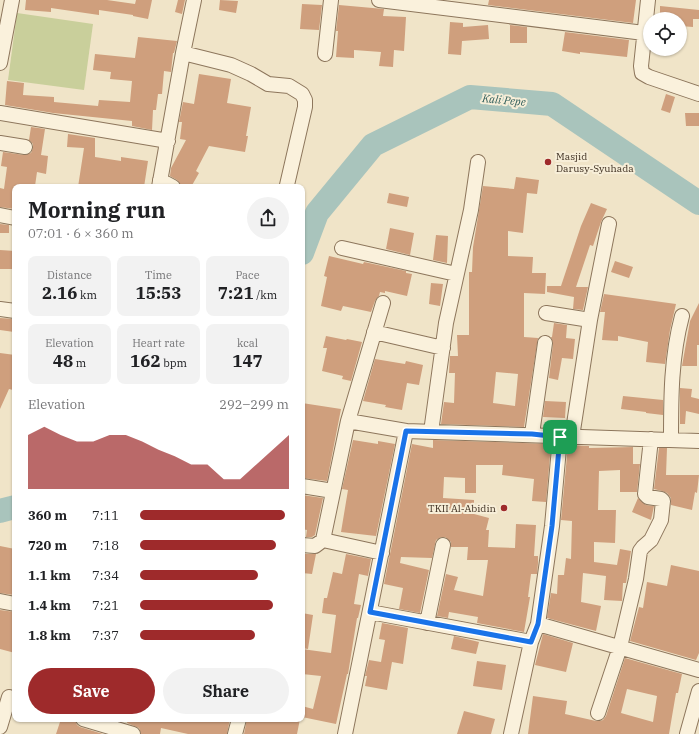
<!DOCTYPE html>
<meta charset="utf-8">
<style>
body{margin:0;font-family:"IBM Plex Serif",serif;background:#f2f2f2;color:#202124;height:100vh;display:flex;flex-direction:column;font-size:15px;white-space:nowrap}
*{box-sizing:border-box;margin:0}
p{font-size:13px;color:#757577}
.icon{flex:none;width:22px;height:22px;fill:none;stroke:currentColor;stroke-width:2;stroke-linecap:round;stroke-linejoin:round}
.map{position:relative;flex:1;overflow:hidden}
.sheet{position:absolute;left:12px;top:184px;width:293px;height:538px;display:flex;flex-direction:column;background:#fff;border-radius:8px;box-shadow:0 1px 3px #0004}
.sheet>*{flex:none}
.controls{position:absolute;left:643px;top:12px;display:grid;gap:8px}
.controls a{display:grid;place-items:center;width:44px;height:44px;border-radius:50%;background:#fff;box-shadow:0 1px 3px #0004;font-size:20px}
.pin{position:absolute;display:grid;place-items:center;width:34px;height:34px;color:#fff;margin:-17px;border-radius:8px;box-shadow:0 2px 6px #0006}
.round{display:grid;place-items:center;flex:none;width:42px;height:42px;border-radius:21px;background:#f2f2f2}
.summary{display:flex;align-items:center;justify-content:space-between;height:68px;padding:0 16px}
h1{font-size:22px;font-weight:700;line-height:30px}
.metrics{display:grid;grid-template-columns:repeat(3,1fr);gap:6px;height:68px;padding:4px 16px}
.metrics div{display:grid;align-content:center;border-radius:8px;background:#f2f2f2;text-align:center}
.metrics b{font-size:17px;font-weight:700}
.metrics small{font-size:11px;font-weight:400}
.metrics p{font-size:11px}
.chart{height:112px;padding:8px 16px}
.chart p{display:flex;justify-content:space-between}
.chart svg{width:100%;height:72px;margin-top:4px;fill:#9e2a2b;opacity:.7}
.action{display:flex;gap:8px;margin-top:auto;padding:8px 16px}
.action a{flex:1;height:46px;border-radius:24px;background:#9e2a2b;color:#fff;font-size:16px;font-weight:700;line-height:46px;text-align:center}
.action a+a{background:#f2f2f2;color:#202124}
ul{padding:0 16px;list-style:none;font-size:13px}
li{display:grid;grid-template-columns:64px 48px 1fr;align-items:center;height:30px}
li i{height:10px;border-radius:5px;background:#9e2a2b}
.map>svg:first-child{display:block}
</style>
<div class="map">
<svg width="699" height="734" viewBox="0 0 699 734">
<rect width="100%" height="100%" fill="#f0e4c8"/>
<path fill="#c9cf9b" d="M17 13 93 24 84 90 8 80Z"/>
<g fill="none" stroke-linecap="round" stroke-linejoin="round">
<path stroke="#a9c4bc" stroke-width="24" d="M302 253 317 213 373 145 470 97 552 104 699 203
M0 511 15 507"/>
</g>
<path fill="#cf9f7d" fill-rule="evenodd" d="M26 0H107L135 4 136 0H152L148 19 133 16V15L99 10V15L51 8V12L25 10Z
M178 0H185L182 14 175 12Z
M220 0 238 1 236 13 219 10Z
M489 0H636L633 23 488 5Z
M302 4 322 5 319 30 300 29Z
M339 5 384 9 383 16 406 17 404 51 394 50 393 67 379 66 381 52 354 50V58L336 57 338 31H336Z
M660 6 699 10V19H693V27L680 26V19H660Z
M450 22 463 23V27L488 25 489 39 462 41 461 55 448 54Z
M510 25 527 27V43H510Z
M565 32 629 40 627 57 580 52V54L562 51Z
M138 37 177 41 174 53H173L171 72 164 71 162 94H158L156 110H153L152 130 132 126V121L53 113 5 105 7 81 24 83 23 95 54 97V102L98 106 99 100 130 102 132 81 110 79 111 72 93 70 95 54 135 58Z
M199 74 231 79 227 103 251 107 246 136H248L245 152 209 146 196 171 199 173 191 187H184L181 185 177 180 170 176 171 168 186 140 180 139 182 122H179L183 102 194 104Z
M666 94 675 97 670 113 661 110Z
M685 113H699V126H686Z
M31 127 45 129 41 155 48 156 46 174 37 172 35 186 31 185V187H15V209L0 207V188L4 189 7 167 1 166 3 152 24 155 31 153 33 148V144L29 140Z
M68 134 95 138V157L121 161V157L148 161 144 187H78L84 148 67 147Z
M516 177 539 180 537 194 527 193 523 233 508 231V256L533 257 532 273H546L545 294 524 293V337L538 338 524 427 441 424 444 402 454 403 455 373H449L450 356H458L457 335H469V272H472L473 247 483 186 514 189ZM496 372 518 374 515 406 493 403Z
M389 193 409 197 407 207 387 203Z
M591 203 607 209 601 222 593 246 590 245 576 287H588L583 310 573 309 574 297 547 292V286H561L581 226Z
M0 224 9 225V233H0Z
M390 228 414 233 410 255 386 249Z
M436 235 448 236 447 263 433 260Z
M0 250 15 251V269H0Z
M329 256 363 264 364 262 406 271V273L412 274 407 296 385 291V293L380 292 379 296 375 301 371 312 343 306 341 311 321 306 327 277 324 276Z
M615 261 633 267 629 278 611 272Z
M431 283 443 284 440 306 429 304Z
M604 294 676 304 670 330 665 364 646 362 648 342 618 336V341L602 340 605 312H600Z
M699 303V345H697V366H682L690 321Z
M0 318 15 319 14 332 0 330Z
M554 323 567 325 566 338 575 339 573 359 562 358 558 380 549 378 553 344 551 337H552Z
M326 336 346 340 347 339 362 342 351 381 342 379 343 376 322 371 327 348H323Z
M0 353 15 355V376L13 390 9 389 0 409Z
M375 359 405 364 406 361 423 365 419 385 407 383 402 410 385 407 386 405 363 401Z
M680 388 692 389 691 397 699 399V414L686 411 685 424H680Z
M623 396 663 400V415L646 413V412L621 409Z
M545 401 566 402 565 418 543 417Z
M302 403 341 409 327 481 302 478Z
M353 440 378 444V441L395 444 376 536 341 532 348 490 342 489Z
M433 440 551 444 546 502 532 501 534 479 502 475 503 465H476V493H465V478L444 477 443 498 474 500V514L489 518 486 530H489L488 547 515 548 516 524 536 525 534 556H538V563L537 574H531L528 597H530L524 632 477 623 478 617 449 612 448 618 437 616 446 574 458 577 454 590 483 596 488 560H467L468 547H451V542L445 537H441L436 540 432 558 401 557 400 563 429 570 420 613 399 609 403 588 384 584 412 444 433 448Z
M568 445 589 446V448L633 447V464H640L637 492H620V470L599 471 598 510H616L615 543 594 542V562L617 565 620 549 631 551 626 583H623L622 601 604 600 606 576 583 573 581 602 601 606 596 631 547 618 551 593 557 594 558 575H564L566 558 571 559 572 521 561 520Z
M659 448H667L666 475H699L697 493 695 492 692 510 671 505V498L667 493 662 491 654 489Z
M302 495 323 498 315 535 312 537H306L307 530 302 529Z
M638 498 646 505 654 506 651 520 632 512Z
M0 546 15 549 14 595 0 593Z
M302 554H316L312 574 302 573Z
M346 554 371 559 368 576 359 574 354 604 361 605 358 618H357L348 674H347L336 724 302 717V706L313 709 321 676 302 674V649L331 653 336 615 322 613 324 598H327L333 572 342 574Z
M671 565 699 571V653L696 660 630 641 639 607 643 608 647 582 667 586Z
M0 610 15 612V653L0 649Z
M302 613 313 615 308 649 302 648Z
M382 623 408 628 403 664 392 662 387 690 365 686 367 676H365L369 660 381 662 385 640 379 639Z
M543 634 573 643 566 672 535 665Z
M454 636 479 642 476 654 451 649Z
M625 658 682 674 678 693H676L669 734H528L533 696 567 701 565 714 596 721H600L603 720 606 716ZM627 689 657 696 653 722 621 713Z
M477 661 506 665 502 690 473 686Z
M464 711 495 719 491 734H457Z
M61 719 75 720 77 725 80 727 103 734H56Z
M128 719H230L227 734H188L161 728 160 734H141L139 728 127 723Z
M247 719H300L297 734H244Z"/>
<g fill="none" stroke-linecap="round" stroke-linejoin="round">
<g stroke="#8d765c" stroke-width="16">
<path id="minor" d="M379 0 644 33
M648 0 641 66 642 73 649 77 699 94
M183 53 231 65 251 74 268 84 289 86 302 94 305 100V107L287 185
M325 54 331 0
M0 63 12 0
M0 113 168 141
M0 143 25 147
M160 180 173 187
M159 187 183 53 194 0
M0 215 15 218
M342 248 456 274
M0 309 15 311
M546 313 590 320
M374 332 443 348
M348 421 406 431
M431 432 446 323 471 210 478 162
M532 434 545 343
M572 437 590 320 609 224
M671 440C671 398 671 357 682 316
M302 486 333 491
M323 540 382 553
M302 545 315 546 323 540 348 421 383 303
M0 601 15 604
M370 612 531 642
M427 623 443 545
M538 624 699 670
M598 713 620 647 636 579 640 551 643 547 651 540 661 520 663 501 661 499 648 497 645 494 651 439
M83 719 133 734
M0 727 9 697
M235 734 239 719
M345 734 406 431 699 441
M511 734 531 642 538 624 552 526 560 437
M687 734 699 691"/>
</g>
<use href="#minor" stroke="#faf1dc" stroke-width="14"/>
</g>
<g fill="none" stroke-linecap="round" stroke-linejoin="round">
<g stroke="#fff" stroke-width="8">
<path id="route" d="M406 431 532 434 560 437 552 526 538 624 531 642 370 612Z"/>
</g>
<use href="#route" stroke="#1a73e8" stroke-width="5"/>
</g>
<g fill="#9e2a2b" stroke="#f7eed8" stroke-width="1.5">
<circle cx="548" cy="162" r="4"/>
<circle cx="504" cy="508" r="4"/>
</g>
<g text-anchor="middle" stroke-width="4" stroke-linejoin="round" paint-order="stroke">
<g font-size="10" fill="#3d2e20" stroke="#f7eed8" text-anchor="start">
<text x="556" y="160">Masjid<tspan x="556" dy="12">Darusy-Syuhada</tspan></text>
<text x="496" y="512" text-anchor="end">TKII Al-Abidin</text>
</g>
<g font-size="11" font-style="italic" fill="#2f5d5a" stroke="#f7eed8">
<text transform="translate(504 100) rotate(5)" y="4">Kali Pepe</text>
</g>
</g>
</svg>
<div class="controls">
<a><svg class="icon" aria-label="locate" viewBox="0 0 24 24"><circle cx="12" cy="12" r="6"/><path d="M12 2v4M12 18v4M2 12h4M18 12h4"/></svg></a>
</div>
<div class="pin" style="left:560px;top:437px;background:#1e9e55"><svg class="icon" aria-label="arrive" viewBox="0 0 24 24"><path d="M6 21V4h12l-3 4 3 4H6"/></svg></div>
<section class="sheet">
<div class="summary"><div><h1>Morning run</h1><p>07:01 · 6 × 360 m</p></div><a class="round"><svg class="icon" aria-label="share" viewBox="0 0 24 24"><path d="M12 15V3M7 8l5-5 5 5M5 13v7h14v-7"/></svg></a></div>
<div class="metrics">
<div><p>Distance</p><b>2.16<small> km</small></b></div>
<div><p>Time</p><b>15:53</b></div>
<div><p>Pace</p><b>7:21<small> /km</small></b></div>
</div>
<div class="metrics">
<div><p>Elevation</p><b>48<small> m</small></b></div>
<div><p>Heart rate</p><b>162<small> bpm</small></b></div>
<div><p>kcal</p><b>147</b></div>
</div>
<div class="chart"><p><span>Elevation</span>292–299 m</p>
<svg viewBox="0 0 160 44" preserveAspectRatio="none"><path d="M0 44V11L10 6L20 11L30 15L40 15L50 11L60 11L70 15L80 20L90 24L100 29L110 29L120 38L130 38L140 29L150 20L160 11V44z"/></svg>
</div>
<ul>
<li><b>360 m</b>7:11<i style="width:97%"></i></li>
<li><b>720 m</b>7:18<i style="width:91%"></i></li>
<li><b>1.1 km</b>7:34<i style="width:79%"></i></li>
<li><b>1.4 km</b>7:21<i style="width:89%"></i></li>
<li><b>1.8 km</b>7:37<i style="width:77%"></i></li>
</ul>
<div class="action"><a>Save</a><a>Share</a></div>
</section>
</div>
